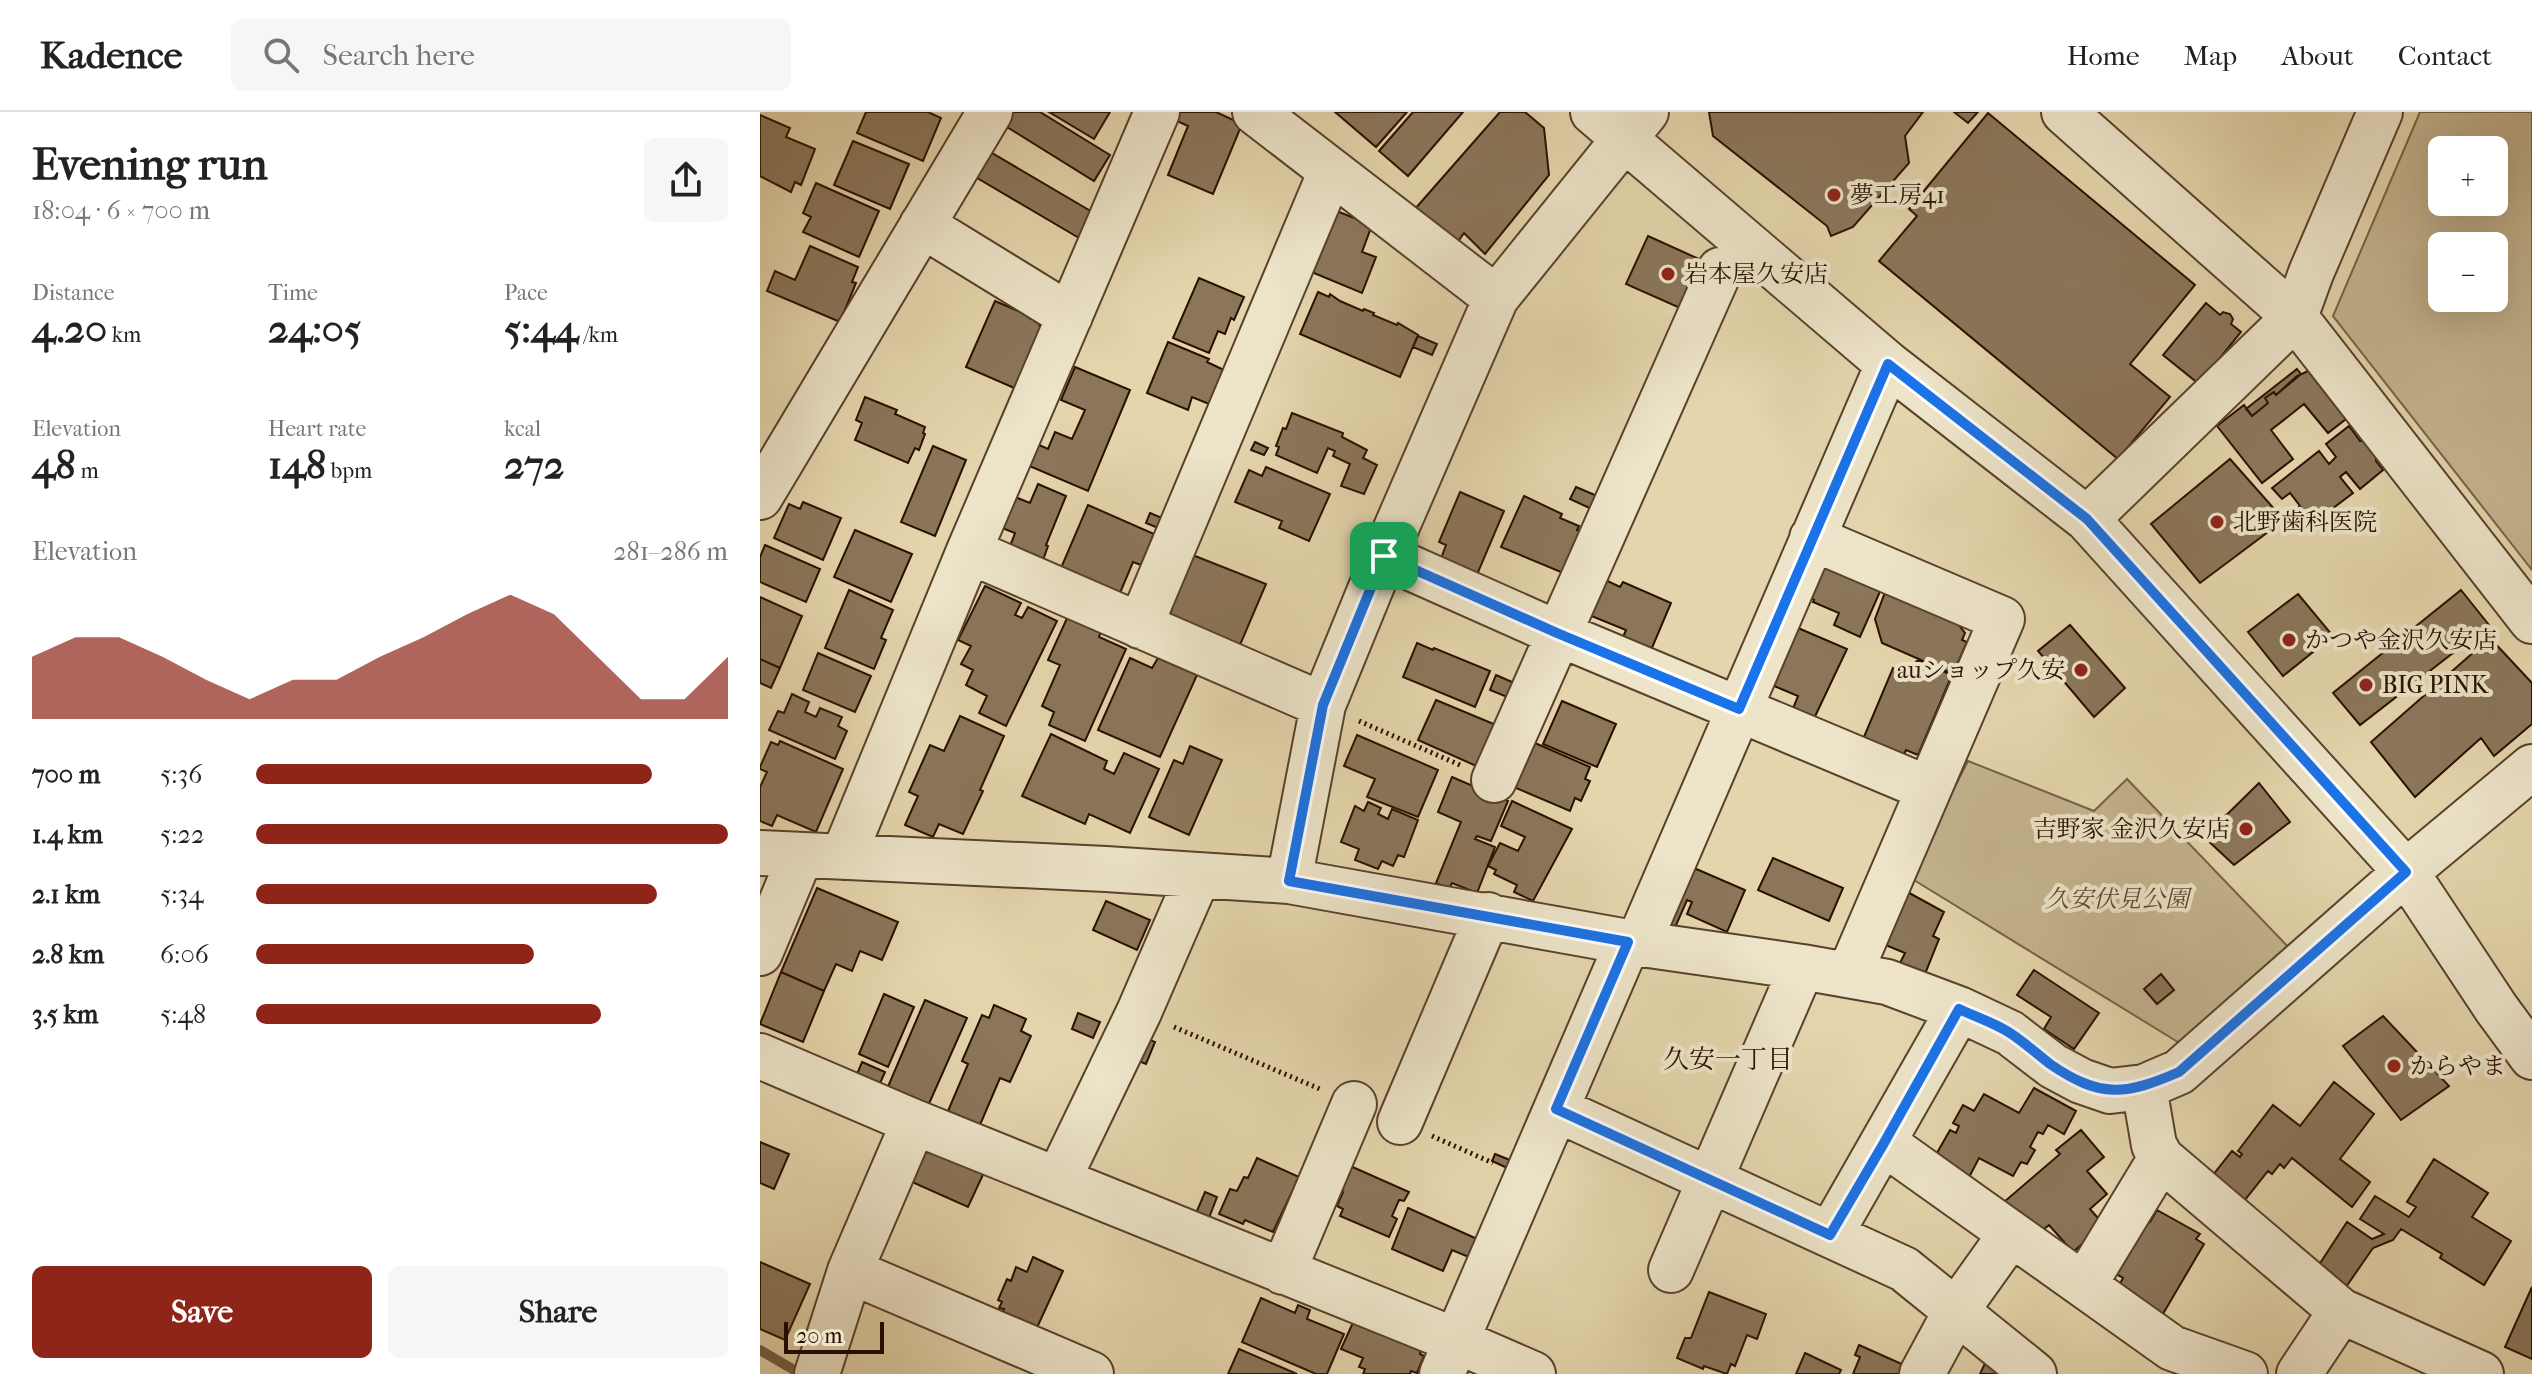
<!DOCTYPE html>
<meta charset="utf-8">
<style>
body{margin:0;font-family:"IM FELL French Canon","Noto Serif JP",serif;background:#f6f6f6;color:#222;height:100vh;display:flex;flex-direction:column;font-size:30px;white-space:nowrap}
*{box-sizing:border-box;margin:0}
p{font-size:26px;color:#767676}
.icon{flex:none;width:44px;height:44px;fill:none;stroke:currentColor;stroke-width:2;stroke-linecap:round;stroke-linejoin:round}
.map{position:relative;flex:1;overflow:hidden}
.sheet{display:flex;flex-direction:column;background:#fff;width:760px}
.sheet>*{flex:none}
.controls{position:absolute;left:1668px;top:24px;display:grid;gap:16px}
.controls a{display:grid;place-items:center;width:80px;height:80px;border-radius:12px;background:#fff;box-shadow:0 8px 32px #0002;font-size:40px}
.scale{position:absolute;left:24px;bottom:20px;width:100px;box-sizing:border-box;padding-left:8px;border:4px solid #2a1001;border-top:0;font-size:22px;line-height:28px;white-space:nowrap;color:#2a1001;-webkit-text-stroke:6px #ede4c9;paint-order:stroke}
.pin{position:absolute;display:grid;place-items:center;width:68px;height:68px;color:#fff;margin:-34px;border-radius:16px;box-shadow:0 4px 12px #0006}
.round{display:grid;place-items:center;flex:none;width:84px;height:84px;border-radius:12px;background:#f6f6f6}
.head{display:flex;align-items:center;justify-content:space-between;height:136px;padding:0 32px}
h1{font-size:44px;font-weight:800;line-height:60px}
.metrics{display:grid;grid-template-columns:repeat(3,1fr);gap:12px;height:136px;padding:8px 32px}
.metrics div{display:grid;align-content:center}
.metrics b{font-size:40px;font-weight:800}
.metrics small{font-size:22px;font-weight:400}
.metrics p{font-size:22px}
.chart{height:224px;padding:16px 32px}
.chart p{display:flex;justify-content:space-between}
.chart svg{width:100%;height:144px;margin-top:8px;fill:#8f2418;opacity:.7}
.action{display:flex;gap:16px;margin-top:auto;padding:16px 32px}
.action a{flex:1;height:92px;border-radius:12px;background:#8f2418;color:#fff;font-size:32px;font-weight:800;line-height:92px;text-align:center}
.action a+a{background:#f6f6f6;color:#222}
ul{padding:0 32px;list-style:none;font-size:26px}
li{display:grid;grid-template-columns:128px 96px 1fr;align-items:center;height:60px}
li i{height:20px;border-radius:10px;background:#8f2418}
header{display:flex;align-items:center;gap:48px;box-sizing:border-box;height:112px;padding:0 40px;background:#fff;border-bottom:2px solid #e0e0e0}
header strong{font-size:38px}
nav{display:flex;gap:44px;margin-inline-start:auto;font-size:28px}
.search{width:560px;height:72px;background:#f6f6f6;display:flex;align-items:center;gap:20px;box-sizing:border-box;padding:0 28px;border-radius:12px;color:#767676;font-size:30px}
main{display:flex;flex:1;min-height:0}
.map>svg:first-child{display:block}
</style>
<header>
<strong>Kadence</strong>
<div class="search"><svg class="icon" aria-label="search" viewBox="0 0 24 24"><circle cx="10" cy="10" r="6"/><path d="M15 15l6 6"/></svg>Search here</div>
<nav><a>Home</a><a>Map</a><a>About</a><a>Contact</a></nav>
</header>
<main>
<section class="sheet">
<div class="head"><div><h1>Evening run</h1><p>18:04 · 6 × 700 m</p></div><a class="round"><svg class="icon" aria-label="share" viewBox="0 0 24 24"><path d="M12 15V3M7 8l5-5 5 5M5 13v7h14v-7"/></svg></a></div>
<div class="metrics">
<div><p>Distance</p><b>4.20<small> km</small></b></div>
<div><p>Time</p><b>24:05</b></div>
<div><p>Pace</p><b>5:44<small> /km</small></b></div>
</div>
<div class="metrics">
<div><p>Elevation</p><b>48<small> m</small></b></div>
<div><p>Heart rate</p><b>148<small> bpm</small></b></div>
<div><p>kcal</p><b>272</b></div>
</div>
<div class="chart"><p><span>Elevation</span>281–286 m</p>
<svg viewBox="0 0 160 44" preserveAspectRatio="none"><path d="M0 44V25L10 19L20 19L30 25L40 32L50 38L60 32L70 32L80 25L90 19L100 12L110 6L120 12L130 25L140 38L150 38L160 25V44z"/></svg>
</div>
<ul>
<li><b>700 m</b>5:36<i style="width:84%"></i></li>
<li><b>1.4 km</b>5:22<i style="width:100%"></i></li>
<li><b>2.1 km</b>5:34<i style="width:85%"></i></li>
<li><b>2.8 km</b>6:06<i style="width:59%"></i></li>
<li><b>3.5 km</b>5:48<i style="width:73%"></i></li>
</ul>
<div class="action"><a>Save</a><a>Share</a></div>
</section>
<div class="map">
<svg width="1772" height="1262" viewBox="0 0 1772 1262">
<rect width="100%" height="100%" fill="#e4d5ac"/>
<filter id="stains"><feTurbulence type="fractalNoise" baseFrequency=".0025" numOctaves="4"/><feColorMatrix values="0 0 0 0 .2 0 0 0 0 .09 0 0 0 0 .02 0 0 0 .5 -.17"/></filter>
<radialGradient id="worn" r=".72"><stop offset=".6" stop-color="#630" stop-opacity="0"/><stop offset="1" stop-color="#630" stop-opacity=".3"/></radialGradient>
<path fill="#c4b48f" stroke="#776248" stroke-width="2" fill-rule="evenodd" d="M1660 0H1772V458L1573 204ZM1682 38H1734V90H1682ZM1682 134H1734V186H1682Z
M1208 649 1334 699 1367 667 1533 840 1426 935 1149 765Z"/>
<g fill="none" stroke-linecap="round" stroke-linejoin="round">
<path stroke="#745e45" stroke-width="10" d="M0 1238 41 1262"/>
</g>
<path fill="#8b765a" stroke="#2a1001" stroke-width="2" d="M106 0H168L181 6 163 49 97 21Z
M249 0H280L350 43 334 69 242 12Z
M289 0H350L334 27Z
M416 0H456L482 12 453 82 408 63 428 14 413 7Z
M575 0H647L616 35Z
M653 0H703L648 64 619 39Z
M740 0H765L784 16 789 63 725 142 704 121 697 131 655 97Z
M949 0H1163L1145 24 1149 51 1093 115 1071 124 1067 114 953 24Z
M1194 0H1218L1208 11Z
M1228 1 1435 173 1370 252 1410 285 1358 347 1119 149 1157 104 1149 97Z
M0 3 30 16 26 25 55 37 41 73 35 70 31 80 0 64Z
M93 29 149 52 130 97 74 73Z
M227 38 334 101 319 126 212 63Z
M56 71 119 99 99 145 43 120 51 105 43 101Z
M574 98 612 113 602 140 616 145 602 181 549 159Z
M888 124 950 152 929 200 866 172Z
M50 134 98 155 92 170 96 171 80 210 7 179 15 159 35 168Z
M439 166 484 185 474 208 471 206 465 222 458 219 449 241 413 226Z
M558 180 569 185 570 182 580 189 603 199 604 197 614 201 613 203 637 213 638 211 658 223 640 265 540 222Z
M235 189 277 207 283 223 259 278 206 255Z
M1446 191 1460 203 1463 200 1470 202 1473 207 1471 212 1481 220 1439 272 1403 243Z
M658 224 677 232 672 243 653 235Z
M408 230 449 247 447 250 464 258 449 292 432 285 428 298 387 281Z
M315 255 370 278 328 379 267 353 277 332 288 337 295 320 312 327 325 298 301 288Z
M1537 257 1541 262 1516 283 1514 280 1505 286 1508 291 1492 304 1486 297Z
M1548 259 1586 307 1568 321 1544 292 1511 318 1533 347 1502 371 1457 314 1484 293 1492 304 1508 291 1505 286 1514 280 1516 283 1537 264Z
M105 285 137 298 135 302 165 315 163 321 165 322 159 338 155 336 148 351 95 328 102 311 96 308Z
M532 301 583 321 582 325 607 338 603 346 617 353 604 382 581 374 590 352 573 344 575 339 568 336 557 361 516 343 519 335 516 334 523 316 526 317Z
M1589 314 1600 329H1605L1616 340V349L1623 358 1600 377 1586 360 1580 365 1593 381 1547 416 1533 399 1540 394 1530 381 1522 387 1512 376 1559 339 1569 352 1576 345 1566 332Z
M495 330 508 336 504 343 491 338Z
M173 334 206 348 175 424 141 410Z
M1470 347 1524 408 1440 471 1391 412Z
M506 355 570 382 549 429 519 416 522 409 475 390 489 358 502 364Z
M278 372 306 384 286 433 288 434 282 451 249 437 255 421 242 416 255 385 270 391Z
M816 375 842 386 836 399 810 387Z
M700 380 744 399 716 465 680 449 686 433 679 430Z
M764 384 802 402 800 406 819 414 817 418 826 422 808 463 741 435Z
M43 390 81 406 63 448 14 426 29 392 40 397Z
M328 393 394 422 381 453 373 450 360 481 301 456Z
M390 401 402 406 398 416 386 411Z
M95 418 152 442 131 490 74 465Z
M5 433 60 457 46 490 0 470V445Z
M430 442 506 472 480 533 409 505 411 500 407 498Z
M1063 453 1122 475 1100 525 1074 513 1079 501 1053 490 1054 488 1050 486Z
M839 465 860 475 863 470 911 491 889 543 861 530 866 518 824 501Z
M225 474 261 491 255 503 262 506 268 495 297 509 246 614 219 601 227 584 206 573 213 558 201 552 211 534 198 528Z
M1127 475 1198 512 1205 521 1202 528 1207 530 1193 562 1122 531 1115 507Z
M89 478 133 498 121 526 126 528 114 557 65 536Z
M1701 478 1729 513 1600 613 1573 581Z
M1538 482 1573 524 1523 564 1488 520Z
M0 485 42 504 20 556 0 547Z
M308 504 341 519 339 525 366 537 325 629 289 613 294 600 282 594 300 553 288 548Z
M1310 513 1365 576 1334 605 1278 539Z
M1038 516 1087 537 1051 613 1030 604 1038 584 1014 574Z
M1730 526 1772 571V612L1734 644 1721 626 1655 685 1611 630Z
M657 531 673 538 674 536 730 559 715 595 643 565Z
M58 541 111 564 95 600 43 578Z
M370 546 392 556 398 546 437 563 400 645 338 618Z
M0 547 20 556 11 576 0 571Z
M1157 548 1192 563 1158 643 1146 638 1141 649 1101 632 1133 556 1151 564Z
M736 563 759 573 752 587 730 578Z
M32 582 49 590 45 600 56 605 60 596 82 605 78 614 87 619 75 647 9 618 18 599 24 601Z
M676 588 741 615 723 657 658 628Z
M802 589 856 612 837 655 783 632Z
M200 604 244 624 220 678 223 679 203 722 179 712 173 725 145 713 158 684 149 680 170 633 184 639Z
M291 622 347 649 344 657 354 662 364 641 399 657 370 721 329 702 325 712 262 684Z
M597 623 678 658 658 705 607 685 615 667 584 654Z
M768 628 830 655 825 667 830 669 821 689 815 686 810 699 749 673Z
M20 629 83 657 56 720 17 703 12 714 0 709V675L7 660 0 657V655L11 630 18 633Z
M430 634 462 648 429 723 389 705 414 648 423 652Z
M692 665 748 689 731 729 717 724 715 727 735 735 717 781 692 771 689 777 676 771 701 710 678 700Z
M1499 671 1530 710 1474 753 1444 725Z
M752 689 812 717 773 789 754 780 757 773 734 762 736 758 728 754 740 731 758 739 765 725 741 714Z
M608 690 621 696 618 702 628 707 632 697 658 708 644 745 638 743 633 754 622 749 618 757 595 748 599 737 581 730 595 694 604 699Z
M1013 746 1083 776 1069 809 998 778Z
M927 753 985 778 967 820 927 802 932 790 927 788 914 818 902 812Z
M57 776 138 810 122 848 100 839 92 859 76 852 64 879 21 860Z
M1142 777 1184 800 1173 824 1179 827 1165 862 1139 853 1145 841 1123 832Z
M346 789 390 808 377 838 333 818Z
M1274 858 1339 901 1314 937 1284 917 1291 905 1257 883Z
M21 860 64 879 43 930 0 912Z
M1401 862 1414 878 1397 892 1384 877Z
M124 882 154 895 128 955 99 942Z
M165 888 207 906 168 994 127 977Z
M234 893 266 907 261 919 271 924 250 970 240 966 220 1013 188 999 208 952 202 949 222 903 229 906Z
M318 901 340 910 333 926 312 917Z
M1623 904 1689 974 1641 1008 1583 934Z
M375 922 395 930 386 952 366 944Z
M102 950 125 960 118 976 95 967Z
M1574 970 1614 1002 1580 1047 1610 1070 1592 1095 1532 1046 1524 1056 1520 1052 1512 1062 1508 1059 1481 1093 1453 1063 1472 1039 1480 1045 1482 1042 1478 1039 1513 993 1540 1014Z
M1274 976 1316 999 1304 1022 1288 1013 1283 1022 1278 1020 1270 1035 1275 1038 1267 1052 1261 1050 1253 1064 1219 1046 1204 1075 1169 1055 1190 1018 1196 1021 1199 1014 1193 1011 1203 993 1214 999 1224 982 1259 1001Z
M1321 1018 1344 1045 1327 1059 1347 1082 1330 1097 1344 1113 1313 1140 1289 1113 1274 1125 1244 1090 1300 1042 1296 1038Z
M0 1030 29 1042 14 1077 0 1071Z
M169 1032 227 1054 208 1095 152 1070Z
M735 1042 755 1050 756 1060 732 1049Z
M497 1046 539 1065 513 1120 485 1108 483 1112 459 1102 470 1077 477 1079 484 1065 488 1066Z
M1674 1047 1728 1081 1712 1105 1751 1129 1724 1173 1680 1146 1682 1142 1641 1117 1633 1128 1613 1136 1586 1175 1557 1156 1587 1110 1612 1127 1624 1122 1600 1107 1615 1084 1649 1105 1656 1095 1647 1090Z
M588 1053 649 1080 644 1089 639 1088 632 1104 637 1107 629 1125 580 1104 583 1097 577 1094 583 1080 577 1077Z
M445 1080 457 1085 447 1111 434 1106Z
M648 1096 724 1130 716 1148 692 1138 683 1159 632 1137Z
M1397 1098 1440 1122 1436 1127 1444 1132 1400 1207 1355 1181 1363 1166 1344 1155 1380 1103 1390 1110Z
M273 1145 303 1159 275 1220 241 1204 244 1197 239 1196 242 1190 238 1188 247 1167 251 1169 256 1155 267 1160Z
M0 1150 50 1172 25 1228 0 1217Z
M1772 1175V1247L1745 1235Z
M949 1180 1006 1202 997 1227 987 1223 975 1254 971 1252 967 1262 944 1254 943 1257 917 1246 925 1226H931Z
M501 1186 535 1201 538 1193 550 1198 547 1207 584 1222 567 1262H556L482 1230Z
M595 1206 662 1235 660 1242 664 1244 657 1261 651 1259 650 1262H603L605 1257 599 1255 603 1246 581 1237Z
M1099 1233 1144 1253 1140 1262H1093L1100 1245 1095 1243Z
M479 1237 537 1262H468Z
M1045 1241 1081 1258 1079 1262H1036Z
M1228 1245 1242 1262H1220Z"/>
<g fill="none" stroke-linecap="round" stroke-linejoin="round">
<g stroke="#58412c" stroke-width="48">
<path id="minor" d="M495 0 736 186
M833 0 1128 252 1327 407 1646 760 1736 896 1772 945
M1304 0 1535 205 1772 509
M162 113 310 204
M0 385 230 0
M1327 407 1535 205 1551 161 1620 0
M1052 426 1242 507 1089 863
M209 439 563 593
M624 444 797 521 1169 677
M380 514 571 59
M734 668 960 158
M0 741 346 757 529 769 868 830 1042 855 1127 870 1199 897 1250 921 1293 954 1321 969 1350 979 1384 975 1419 960 1646 760 1772 655
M83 745 209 439 397 0
M529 769 563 593 624 444 736 186 886 0
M878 832 1128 252
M0 841 41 743
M0 944 154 1010 90 1159 57 1262
M1384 975 1394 1033 1401 1046 1581 1199 1721 1262
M796 997 1144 1157 1274 1262
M154 1010 697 1229 773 1262
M640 1010 728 803
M1124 1031 1412 1236 1485 1262
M298 1068 379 900 438 764
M1070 1123 1199 897
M911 1158 1042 855
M90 1159 331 1262
M523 1160 594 992
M1324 1173 1401 1046
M682 1262 868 830
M1162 1262 1196 1199 1251 1122
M1539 1262 1581 1199"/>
</g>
<path stroke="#2a1001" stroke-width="5" stroke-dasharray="2 4" stroke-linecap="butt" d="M599 609 700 653
M414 915 560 977
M672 1024 733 1051"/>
<use href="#minor" stroke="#ede4c9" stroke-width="44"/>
</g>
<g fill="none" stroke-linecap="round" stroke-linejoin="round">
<g stroke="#fff" stroke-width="16">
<path id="route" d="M1128 252 1327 407 1646 760 1419 960C1366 983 1341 987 1290 952 1277 942 1264 930 1250 921 1235 911 1216 905 1199 897L1124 1031 1070 1123 796 997 868 830 529 769 563 593 624 444 797 521 979 597Z"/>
</g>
<use href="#route" stroke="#1a73e8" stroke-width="10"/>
</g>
<g fill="#8f2418" stroke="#ede4c9" stroke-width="3">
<circle cx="1074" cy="83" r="8"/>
<circle cx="908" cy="162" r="8"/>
<circle cx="1457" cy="410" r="8"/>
<circle cx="1529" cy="528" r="8"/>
<circle cx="1321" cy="558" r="8"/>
<circle cx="1606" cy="573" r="8"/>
<circle cx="1486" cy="717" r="8"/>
<circle cx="1634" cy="954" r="8"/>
</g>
<g text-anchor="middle" stroke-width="8" stroke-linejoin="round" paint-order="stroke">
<g font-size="24" fill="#2a1001" stroke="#ede4c9" text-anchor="start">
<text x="1090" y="91">夢工房41</text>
<text x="924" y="170">岩本屋久安店</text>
<text x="1473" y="418">北野歯科医院</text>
<text x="1545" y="536">かつや金沢久安店</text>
<text x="1305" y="566" text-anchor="end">auショップ久安</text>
<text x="1622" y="581">BIG PINK</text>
<text x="1470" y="725" text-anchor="end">吉野家 金沢久安店</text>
<text x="1650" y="962">からやま</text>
</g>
<g font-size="24" font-style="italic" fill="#604933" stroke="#ede4c9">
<text x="1357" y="795">久安伏見公園</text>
</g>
<g font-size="26" fill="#2a1001" stroke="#ede4c9">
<text x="968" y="956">久安一丁目</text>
</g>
</g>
<rect width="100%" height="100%" filter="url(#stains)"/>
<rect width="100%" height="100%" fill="url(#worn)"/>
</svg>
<div class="controls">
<a>+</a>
<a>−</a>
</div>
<div class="scale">20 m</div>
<div class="pin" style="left:624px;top:444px;background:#1e9e55"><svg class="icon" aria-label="arrive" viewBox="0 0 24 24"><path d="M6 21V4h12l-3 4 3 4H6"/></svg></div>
</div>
</main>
